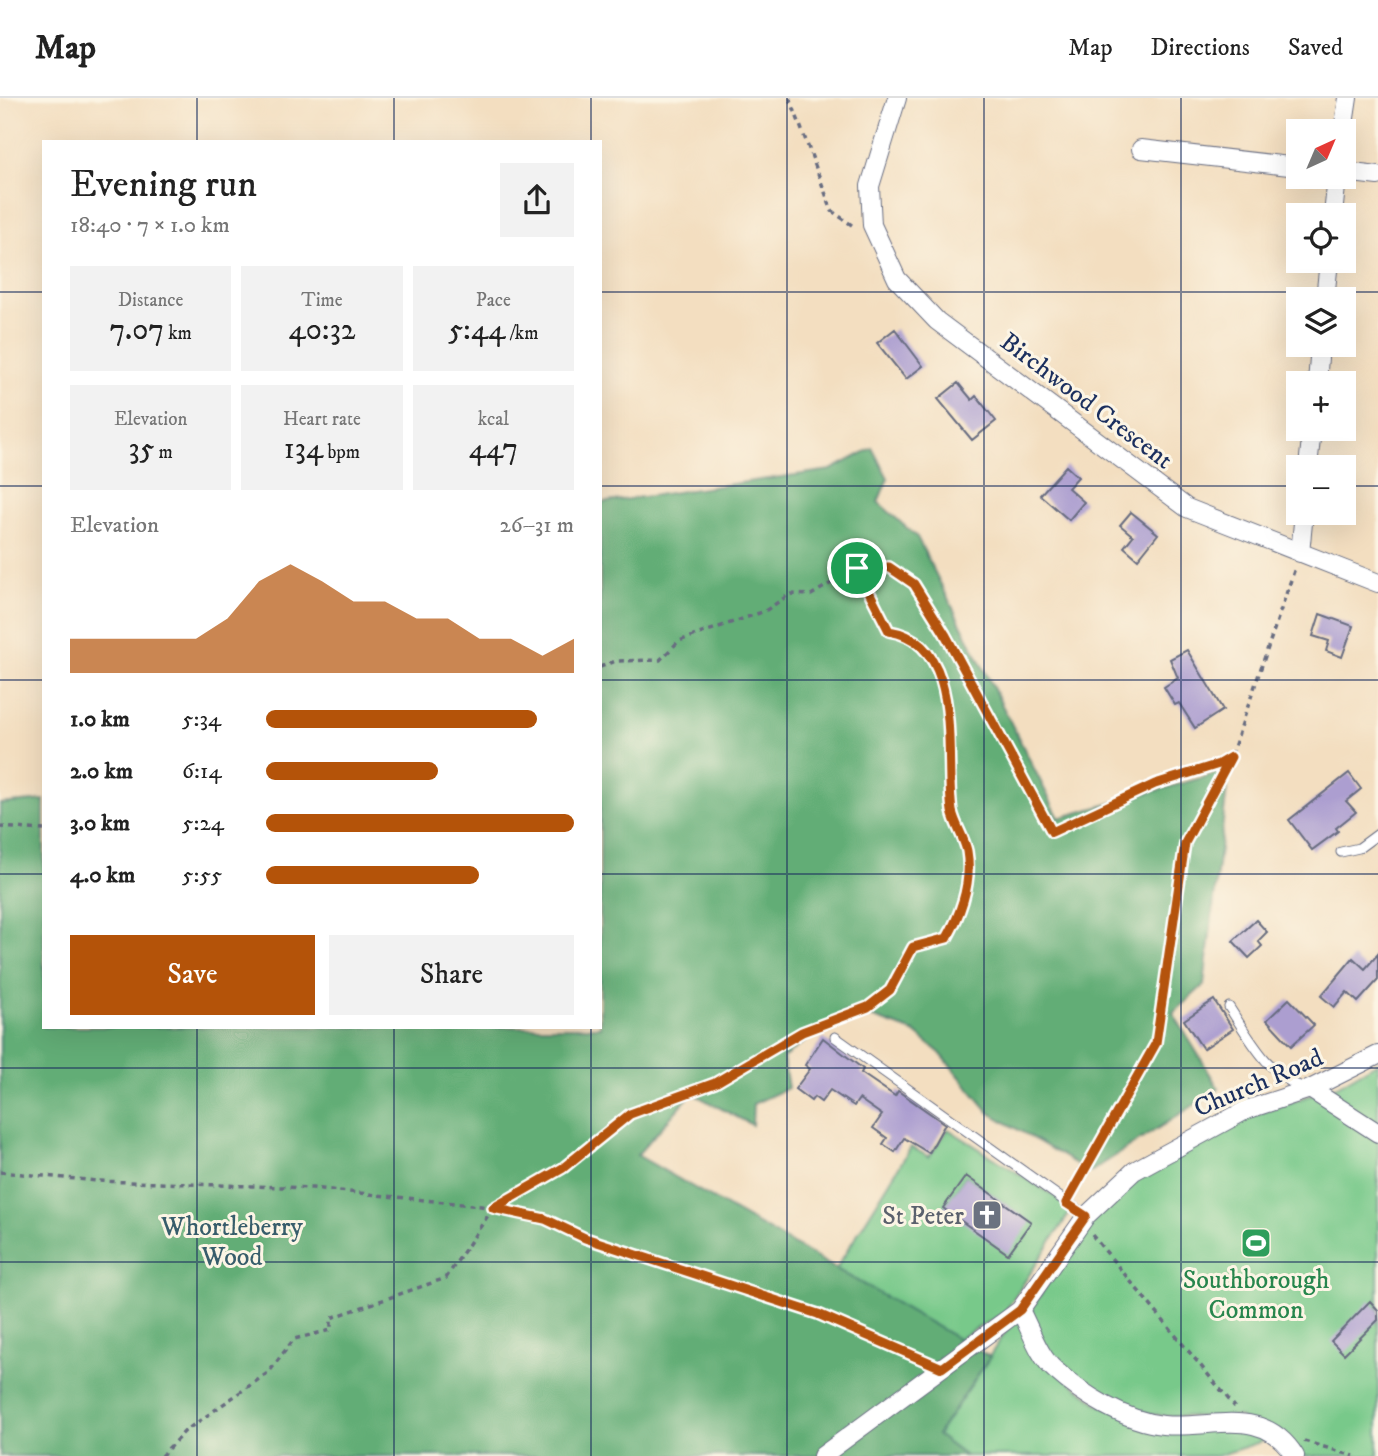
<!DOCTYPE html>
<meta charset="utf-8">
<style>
body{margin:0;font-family:"IM FELL DW Pica",serif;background:#f2f2f2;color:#222;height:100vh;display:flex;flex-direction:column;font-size:26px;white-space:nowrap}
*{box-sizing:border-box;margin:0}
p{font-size:23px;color:#767676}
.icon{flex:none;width:38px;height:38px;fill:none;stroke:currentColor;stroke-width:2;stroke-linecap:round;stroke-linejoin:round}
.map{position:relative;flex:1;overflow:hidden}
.details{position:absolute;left:42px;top:42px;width:560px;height:889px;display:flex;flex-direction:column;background:#fff;border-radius:0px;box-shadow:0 7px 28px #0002}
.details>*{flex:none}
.needle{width:46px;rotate:44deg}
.tools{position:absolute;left:1286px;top:21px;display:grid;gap:14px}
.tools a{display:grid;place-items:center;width:70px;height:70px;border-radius:0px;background:#fff;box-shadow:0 7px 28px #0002;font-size:35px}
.pin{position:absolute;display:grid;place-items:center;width:60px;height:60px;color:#fff;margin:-30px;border:4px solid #fff;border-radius:50%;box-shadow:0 2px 7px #0007}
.round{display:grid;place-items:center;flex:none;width:74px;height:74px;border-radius:0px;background:#f2f2f2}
.overview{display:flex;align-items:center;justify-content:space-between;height:119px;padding:0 28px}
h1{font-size:38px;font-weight:600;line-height:52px}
.metrics{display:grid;grid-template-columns:repeat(3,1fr);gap:10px;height:119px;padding:7px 28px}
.metrics div{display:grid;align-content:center;border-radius:0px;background:#f2f2f2;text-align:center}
.metrics b{font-size:30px;font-weight:600}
.metrics small{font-size:19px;font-weight:400}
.metrics p{font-size:19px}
.chart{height:196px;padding:14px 28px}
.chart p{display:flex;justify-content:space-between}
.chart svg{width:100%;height:126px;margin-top:7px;fill:#b45309;opacity:.7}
.action{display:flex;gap:14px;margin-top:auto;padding:14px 28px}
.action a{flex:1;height:80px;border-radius:0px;background:#b45309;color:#fff;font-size:28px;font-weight:600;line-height:80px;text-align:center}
.action a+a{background:#f2f2f2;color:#222}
ul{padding:0 28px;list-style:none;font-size:23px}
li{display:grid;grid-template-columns:112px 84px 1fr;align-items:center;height:52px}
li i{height:18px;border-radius:9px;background:#b45309}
header{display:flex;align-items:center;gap:42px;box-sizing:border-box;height:98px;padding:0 35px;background:#fff;border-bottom:2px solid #e0e0e0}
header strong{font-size:33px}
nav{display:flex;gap:38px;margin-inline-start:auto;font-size:24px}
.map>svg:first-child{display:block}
</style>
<header>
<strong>Map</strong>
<nav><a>Map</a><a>Directions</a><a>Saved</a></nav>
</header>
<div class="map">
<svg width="1378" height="1358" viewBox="0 0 1378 1358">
<rect width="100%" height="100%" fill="#fcf5e5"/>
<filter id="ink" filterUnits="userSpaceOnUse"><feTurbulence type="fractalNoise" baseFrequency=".0143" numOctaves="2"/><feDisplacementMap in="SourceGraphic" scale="14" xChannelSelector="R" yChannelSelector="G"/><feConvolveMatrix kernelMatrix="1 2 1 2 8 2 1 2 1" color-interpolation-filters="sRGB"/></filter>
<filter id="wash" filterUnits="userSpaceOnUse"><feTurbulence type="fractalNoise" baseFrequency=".00686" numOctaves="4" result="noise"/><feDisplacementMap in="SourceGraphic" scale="28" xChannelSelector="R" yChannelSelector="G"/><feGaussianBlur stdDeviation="1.57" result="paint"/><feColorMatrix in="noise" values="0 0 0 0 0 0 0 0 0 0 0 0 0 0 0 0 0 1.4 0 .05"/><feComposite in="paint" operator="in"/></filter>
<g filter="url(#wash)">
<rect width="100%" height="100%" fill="#f3dec0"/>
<path fill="#78c98a" stroke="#4a7c74" stroke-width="2" fill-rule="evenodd" d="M1378 964V1358H1300L1239 1319 1164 1318 1123 1310 1104 1302 1049 1259 1033 1230V1208L1085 1129 1125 1085 1237 1023 1337 988Z
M948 1031 1073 1110 1004 1215 958 1241 836 1171 911 1049 929 1059ZM966 1078 1030 1124 944 1110Z
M1020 1212 1052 1270 1100 1307 1165 1327 1279 1338 1217 1358H965L937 1338Z"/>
<path fill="#62ad76" stroke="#3e6e6a" stroke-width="2" d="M872 350 888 380 878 404 917 439 1059 720 1229 672 1204 887 1173 915 1219 991 1090 1074 990 1015 940 955 914 934 854 913 842 915 783 960 788 990 753 1006 752 1027 692 995 637 1057 990 1259 937 1337 965 1358H0V706L44 702V929H600V405L831 372Z"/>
<g id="blocks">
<path fill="#ac9ed0" d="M895 231 923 268 906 281 877 245Z
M958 285 972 302 976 298 996 323 972 342 938 301Z
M1066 368 1078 379 1068 390 1084 404 1069 422 1040 397Z
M1131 414 1158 436 1138 461 1124 449 1133 438 1120 427Z
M1320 516 1353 528 1342 559 1326 553 1329 543 1313 538Z
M1187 552 1223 612 1195 630 1179 605 1175 607 1164 589 1178 580 1170 561Z
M1349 675 1361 691 1346 703 1356 714 1336 730 1338 733 1312 752 1289 722Z
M1256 822 1267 834 1258 843 1262 848 1249 860 1233 843Z
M1378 856V882L1358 904 1347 894 1334 909 1321 898 1353 860 1365 871Z
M1289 901 1314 927 1291 948 1267 922Z
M1214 902 1233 931 1203 951 1184 922Z
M823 940 863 971 861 975 895 998 898 993 945 1026 929 1055 904 1040 895 1054 883 1046 887 1040 873 1030 882 1017 859 1001 854 1008 830 992 821 1004 814 999 811 1003 795 991 810 971 805 967Z
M966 1078 1031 1124 1008 1156 943 1110Z
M1370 1203 1378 1212V1222L1344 1256 1331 1243Z"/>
</g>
</g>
<g filter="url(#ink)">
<use href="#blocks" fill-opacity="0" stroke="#676c80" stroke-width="2"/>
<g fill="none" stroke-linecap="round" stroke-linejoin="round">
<g stroke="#676c80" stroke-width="11">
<path id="service" d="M1341 754 1359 750 1378 736
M1229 909C1248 938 1270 980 1305 990
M835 939 1086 1118"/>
</g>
<g stroke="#676c80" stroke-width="20">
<path id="minor" d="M897 0 870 88 872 127 897 181 937 223 1187 410 1378 485
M1343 33 1348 0
M1141 51 1298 69
M1344 74 1378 78
M1333 117 1337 79
M1325 201 1329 163
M1317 285 1320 247
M1308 369 1312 331
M1300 455 1304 415
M1310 991 1378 1035
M1020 1212C1030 1230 1039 1259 1055 1272 1083 1297 1125 1323 1163 1327 1212 1332 1262 1306 1295 1358
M822 1358 1020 1212 1086 1118 1134 1073 1246 1012 1310 991 1378 957"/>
</g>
<path stroke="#676c80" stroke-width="3.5" stroke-dasharray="5 5" stroke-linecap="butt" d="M790 0 832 113 856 130
M600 569 616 563 660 562 679 543 765 513 790 496 811 497 857 470 889 469 914 486 945 536 1052 734 1155 686 1219 666 1231 659
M0 729 44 732
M0 1074 98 1083 312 1090 481 1108 545 1121 585 1140 818 1216 924 1263
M1074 1092 1156 945 1185 745 1229 664 1295 470
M1092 1137 1235 1309
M1304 1343 1354 1358
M161 1358 185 1333 269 1274 294 1241 331 1232V1220L446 1180 493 1110 563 1070 630 1016 715 985 802 934 868 909 890 892 913 849 948 840C961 815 971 783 967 753 964 740 955 727 952 713 944 658 966 545 889 533L857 470"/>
<use href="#service" stroke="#fff" stroke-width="9"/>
<use href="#minor" stroke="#fff" stroke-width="18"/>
</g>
</g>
<g fill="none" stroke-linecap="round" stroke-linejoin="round" filter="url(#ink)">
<g stroke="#fff" stroke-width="14">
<path id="route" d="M889 469 914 486 945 536 1052 734 1155 686 1219 666 1231 659 1185 745 1156 945 1066 1105 1086 1118 1020 1212 942 1270 818 1216 585 1140 545 1121 493 1110 563 1070 630 1016 715 985 802 934 868 909 890 892 913 849 947 840C961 815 972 783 967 753 964 739 955 727 952 713 944 658 966 545 889 533L857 470Z"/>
</g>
<use href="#route" stroke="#b45309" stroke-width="9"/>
</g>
<path fill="none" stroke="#1b2f5e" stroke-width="2" stroke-opacity="0.55" d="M197 0V44M394 0V44M591 0V44M787 0V1358M984 0V1358M1181 0V1358M0 194H44M600 194H1378M0 388H44M600 388H1298M1344 388H1378M0 582H44M600 582H1378M0 776H44M600 776H1378M197 929V1358M394 929V1358M591 929V1358M0 970H1378M0 1164H1378"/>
<defs>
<g id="church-square" transform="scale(1.575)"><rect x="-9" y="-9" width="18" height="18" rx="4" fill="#6b7280" stroke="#fcf5e5"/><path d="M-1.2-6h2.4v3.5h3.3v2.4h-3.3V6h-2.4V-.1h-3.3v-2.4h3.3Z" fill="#fff"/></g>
<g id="stadium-square" transform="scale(1.575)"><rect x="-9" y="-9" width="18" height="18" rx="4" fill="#2e9e5b" stroke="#fcf5e5"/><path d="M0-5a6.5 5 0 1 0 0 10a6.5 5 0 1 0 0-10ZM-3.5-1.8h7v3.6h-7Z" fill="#fff"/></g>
</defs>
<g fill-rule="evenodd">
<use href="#church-square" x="987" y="1117"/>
<use href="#stadium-square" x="1256" y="1145"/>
</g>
<g text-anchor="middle" stroke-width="6" stroke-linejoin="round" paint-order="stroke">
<g font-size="26" fill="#1b2f5e" stroke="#fcf5e5">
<text transform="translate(1087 302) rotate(37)" y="9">Birchwood Crescent</text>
<text transform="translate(1258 984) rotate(-23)" y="9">Church Road</text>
</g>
<g font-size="26" fill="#5b616d" stroke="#fcf5e5" text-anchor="end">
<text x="964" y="1126">St Peter</text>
</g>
<g font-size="26" fill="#375d6b" stroke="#fcf5e5">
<text x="232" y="1137">Whortleberry<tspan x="232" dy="30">Wood</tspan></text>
</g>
<g font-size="26" fill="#27864d" stroke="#fcf5e5">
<text x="1256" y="1190">Southborough<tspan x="1256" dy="30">Common</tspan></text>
</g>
</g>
</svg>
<div class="tools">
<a><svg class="needle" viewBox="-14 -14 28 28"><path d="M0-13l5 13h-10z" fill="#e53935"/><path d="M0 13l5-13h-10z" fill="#767676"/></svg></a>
<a><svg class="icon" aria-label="locate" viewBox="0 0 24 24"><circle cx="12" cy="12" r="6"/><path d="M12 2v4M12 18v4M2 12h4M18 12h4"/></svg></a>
<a><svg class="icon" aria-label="layers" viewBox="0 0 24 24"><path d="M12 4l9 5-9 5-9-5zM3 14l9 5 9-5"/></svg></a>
<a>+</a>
<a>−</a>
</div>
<div class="pin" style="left:857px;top:470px;background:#1e9e55"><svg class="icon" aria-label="arrive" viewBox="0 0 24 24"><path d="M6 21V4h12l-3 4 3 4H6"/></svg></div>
<section class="details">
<div class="overview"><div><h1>Evening run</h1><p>18:40 · 7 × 1.0 km</p></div><a class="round"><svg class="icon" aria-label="share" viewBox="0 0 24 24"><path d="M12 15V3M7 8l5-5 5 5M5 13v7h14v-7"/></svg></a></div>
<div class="metrics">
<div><p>Distance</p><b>7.07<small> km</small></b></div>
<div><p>Time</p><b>40:32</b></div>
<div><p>Pace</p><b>5:44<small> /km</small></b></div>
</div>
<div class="metrics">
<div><p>Elevation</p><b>35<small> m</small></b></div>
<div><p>Heart rate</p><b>134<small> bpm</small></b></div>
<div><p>kcal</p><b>447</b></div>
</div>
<div class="chart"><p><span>Elevation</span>26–31 m</p>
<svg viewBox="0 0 160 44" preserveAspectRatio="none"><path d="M0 44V32L10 32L20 32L30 32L40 32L50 25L60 12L70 6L80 12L90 19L100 19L110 25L120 25L130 32L140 32L150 38L160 32V44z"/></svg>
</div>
<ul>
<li><b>1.0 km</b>5:34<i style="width:88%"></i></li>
<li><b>2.0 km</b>6:14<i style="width:56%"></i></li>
<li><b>3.0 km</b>5:24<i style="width:100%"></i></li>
<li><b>4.0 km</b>5:55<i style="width:69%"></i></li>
</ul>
<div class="action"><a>Save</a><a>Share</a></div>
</section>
</div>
